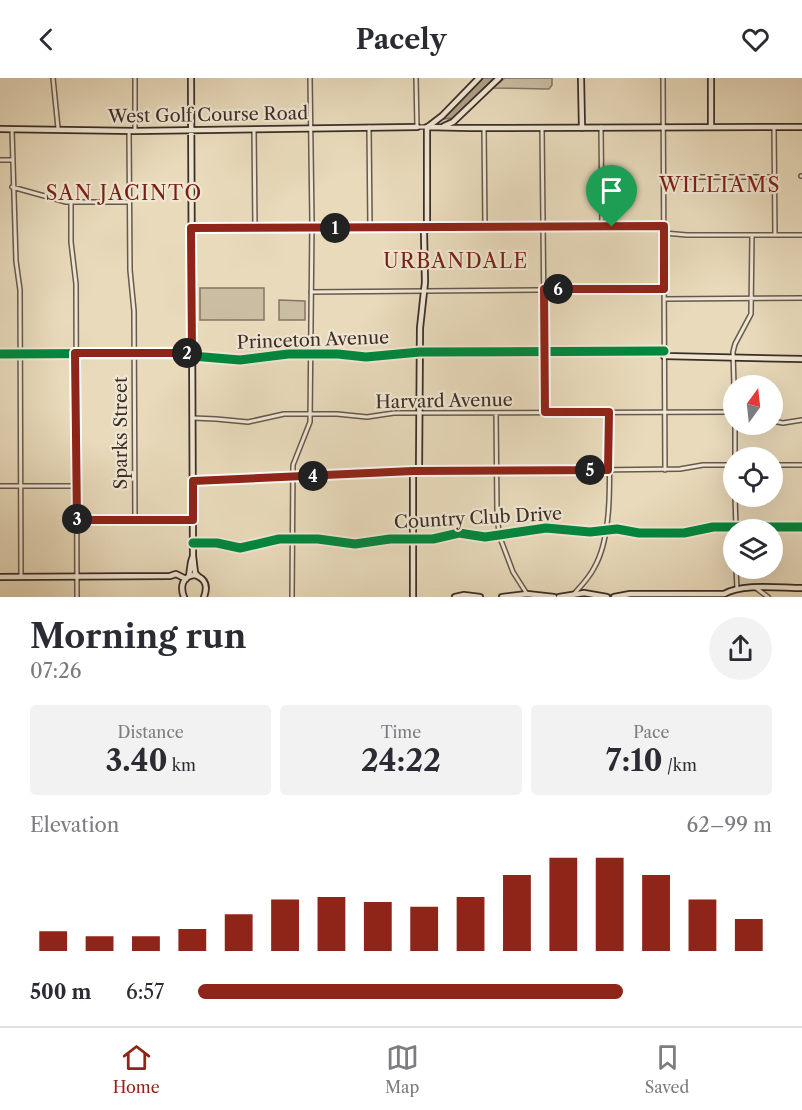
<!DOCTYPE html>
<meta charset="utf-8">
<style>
body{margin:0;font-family:"Libre Caslon Text",serif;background:#f2f2f3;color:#2b2b33;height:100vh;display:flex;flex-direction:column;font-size:22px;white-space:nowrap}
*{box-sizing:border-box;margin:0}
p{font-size:20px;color:#7c7c81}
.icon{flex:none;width:33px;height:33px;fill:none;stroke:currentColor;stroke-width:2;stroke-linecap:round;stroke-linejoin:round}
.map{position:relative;height:519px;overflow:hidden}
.sheet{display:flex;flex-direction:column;background:#fff;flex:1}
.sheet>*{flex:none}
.needle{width:39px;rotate:15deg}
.buttons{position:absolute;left:723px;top:297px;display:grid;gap:12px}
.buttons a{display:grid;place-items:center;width:60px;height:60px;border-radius:50%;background:#fff;box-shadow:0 6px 24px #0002;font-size:30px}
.pin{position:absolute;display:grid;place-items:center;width:51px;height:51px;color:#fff;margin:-62px -26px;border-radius:50% 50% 50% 0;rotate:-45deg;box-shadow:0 0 6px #0007}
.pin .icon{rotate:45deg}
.km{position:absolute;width:30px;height:30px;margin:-15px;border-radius:50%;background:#222;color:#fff;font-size:16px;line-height:30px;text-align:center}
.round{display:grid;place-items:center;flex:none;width:63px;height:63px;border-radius:32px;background:#f2f2f3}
.summary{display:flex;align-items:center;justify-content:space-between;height:102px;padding:0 30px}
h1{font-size:33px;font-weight:700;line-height:45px}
.stats{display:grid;grid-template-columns:repeat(3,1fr);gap:9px;height:102px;padding:6px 30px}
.stats div{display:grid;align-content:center;border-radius:6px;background:#f2f2f3;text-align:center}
.stats b{font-size:30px;font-weight:700}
.stats small{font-size:16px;font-weight:400}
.stats p{font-size:16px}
.chart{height:168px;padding:12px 30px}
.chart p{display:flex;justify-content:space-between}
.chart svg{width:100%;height:108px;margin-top:6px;stroke:#8f2418;stroke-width:6}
ul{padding:0 30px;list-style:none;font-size:20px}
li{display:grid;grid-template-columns:96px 72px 1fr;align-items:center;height:45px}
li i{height:15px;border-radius:8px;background:#8f2418}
header{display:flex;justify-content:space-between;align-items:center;height:78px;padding:0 30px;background:#fff;font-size:27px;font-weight:700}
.menu{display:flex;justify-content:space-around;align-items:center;height:84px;border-top:2px solid #e1e1e2;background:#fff;font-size:16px;color:#7c7c81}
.menu a{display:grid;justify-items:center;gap:3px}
.menu .active{color:#8f2418}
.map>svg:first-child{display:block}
</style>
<header><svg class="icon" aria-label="back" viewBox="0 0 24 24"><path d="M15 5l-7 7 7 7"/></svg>Pacely<svg class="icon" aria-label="heart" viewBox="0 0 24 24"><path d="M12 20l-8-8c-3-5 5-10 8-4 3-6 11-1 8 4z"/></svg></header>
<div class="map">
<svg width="802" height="519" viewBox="0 0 802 519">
<rect width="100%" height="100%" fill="#e8dabb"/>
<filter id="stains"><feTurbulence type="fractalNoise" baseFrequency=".00333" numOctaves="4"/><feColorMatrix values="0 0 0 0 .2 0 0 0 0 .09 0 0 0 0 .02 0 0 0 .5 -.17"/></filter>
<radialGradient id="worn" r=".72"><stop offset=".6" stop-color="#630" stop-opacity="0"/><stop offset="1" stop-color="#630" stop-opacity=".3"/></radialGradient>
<path fill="#cbbda2" stroke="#837666" stroke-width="1.5" d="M505 0H552V7L549 11 493 10Z
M200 210H264V242H200Z
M279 222 305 223V242H279Z"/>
<path fill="#ada089" stroke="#7f7263" stroke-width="1.5" d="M483 0H494L453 40 444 41 443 39Z"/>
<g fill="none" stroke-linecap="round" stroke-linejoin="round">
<g stroke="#66594e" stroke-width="6">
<path id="street" d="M53 0 58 50
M416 0 417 49H427
M663 0 665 392
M369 49 370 150
M601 49 602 149
M774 49 775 157
M484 50 485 149
M542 50 545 334
M254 51 255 150
M12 52 16 183 20 212 21 499
M129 53 130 192 134 233 135 442
M135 53V0
M0 82H12
M801 98H802
M663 99H775
M12 109 66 124H129
M71 125V164L76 206 77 519
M191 150 664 148
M664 155 687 157H802
M311 214 664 211
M664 221 802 220
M734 308 733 274 735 266 751 236 752 157
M496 335 497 432 499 457 513 494 527 516
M193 340 216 341 248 344 284 336H337L367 339 394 335 734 334
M772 343 783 345 802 342
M735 346V380
M772 387H802
M193 403 293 400 339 395 680 391 703 387H734
M0 408H76
M735 418 736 450
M77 442H193
M193 465H217L240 470 279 461H318L355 466 390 461H433L459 455 485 459 499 457 546 450 590 454 617 451 639 455H684L713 449H802
M736 490 737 511
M756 510 768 519
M574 516C581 508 589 500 594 490 616 453 608 378 609 334
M292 519 293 387 310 344 312 144 310 0"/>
</g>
<g stroke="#3b2e29" stroke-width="8">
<path id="secondary" d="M191 0 193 478 195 495 198 498
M581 0 582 50
M711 0V49
M429 48 442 38 479 0
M444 48 453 44 499 0
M427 49 470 50 802 49
M0 51 135 53 417 49
M0 276 186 275 192 278 240 282 288 276H338L366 279 420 274 664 273
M664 278 802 281
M413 393V519
M419 393 420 250 425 204 424 155 427 149V49
M189 498 191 484 193 478
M0 499 170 498 176 496 186 501
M184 519C180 509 182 498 195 497 206 501 208 508 204 519
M455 519 464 517 480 519
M502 519 527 516 554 519
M559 519 584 515 607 519
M614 519 630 516H724C742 505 780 510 802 510"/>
</g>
<use href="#street" stroke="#f0e7d3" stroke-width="3"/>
<use href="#secondary" stroke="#f0e7d3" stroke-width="4.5"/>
<g stroke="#f0e7d3" stroke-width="13">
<path id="cycleway" d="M0 276 186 275 192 278 240 282 288 276H338L366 279 420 274 664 273
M193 465H217L240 470 279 461H318L355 466 390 461H433L459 455 485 459 499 457 546 450 590 454 617 451 639 455H684L713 449H802"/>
</g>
<use href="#cycleway" stroke="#00873e" stroke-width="9"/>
</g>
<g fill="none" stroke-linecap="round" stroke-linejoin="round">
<g stroke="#fff" stroke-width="12">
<path id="route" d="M664 148V211H544L545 334H609L608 392 413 393 193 403V442H77L75 275H186L192 278 191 150Z"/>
</g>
<use href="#route" stroke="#8f2418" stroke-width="8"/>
</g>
<g text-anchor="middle" stroke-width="4.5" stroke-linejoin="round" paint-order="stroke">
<g font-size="18" fill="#3b2e29" stroke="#f0e7d3">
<text transform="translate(208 37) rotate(-1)" y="6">West Golf Course Road</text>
<text transform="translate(313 262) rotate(-2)" y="6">Princeton Avenue</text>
<text transform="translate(444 323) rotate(-1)" y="6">Harvard Avenue</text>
<text transform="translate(121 355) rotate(-90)" y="6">Sparks Street</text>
<text transform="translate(478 440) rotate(-3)" y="6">Country Club Drive</text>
</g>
<g font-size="20" letter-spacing="1.5" fill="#7a1f14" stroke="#f0e7d3">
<text x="720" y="114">WILLIAMS</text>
<text x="124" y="122">SAN JACINTO</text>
<text x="456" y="190">URBANDALE</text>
</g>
</g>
<rect width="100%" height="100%" filter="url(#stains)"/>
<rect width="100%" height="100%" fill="url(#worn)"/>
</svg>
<div class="buttons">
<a><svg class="needle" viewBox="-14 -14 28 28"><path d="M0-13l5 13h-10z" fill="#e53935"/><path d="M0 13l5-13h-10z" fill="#7c7c81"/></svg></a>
<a><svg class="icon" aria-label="locate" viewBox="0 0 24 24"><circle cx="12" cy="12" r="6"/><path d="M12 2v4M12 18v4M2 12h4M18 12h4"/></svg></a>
<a><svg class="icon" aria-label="layers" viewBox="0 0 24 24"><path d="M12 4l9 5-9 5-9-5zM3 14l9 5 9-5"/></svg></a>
</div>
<div class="pin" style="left:612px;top:149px;background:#1e9e55"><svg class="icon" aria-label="arrive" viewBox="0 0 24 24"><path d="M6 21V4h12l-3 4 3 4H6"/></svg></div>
<b class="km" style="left:335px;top:150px">1</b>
<b class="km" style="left:187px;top:275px">2</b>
<b class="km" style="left:77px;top:441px">3</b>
<b class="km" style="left:313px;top:398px">4</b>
<b class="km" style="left:590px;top:392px">5</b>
<b class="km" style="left:558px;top:211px">6</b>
</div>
<section class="sheet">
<div class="summary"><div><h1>Morning run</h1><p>07:26</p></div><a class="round"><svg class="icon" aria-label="share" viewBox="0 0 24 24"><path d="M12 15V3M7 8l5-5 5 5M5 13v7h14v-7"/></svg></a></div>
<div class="stats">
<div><p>Distance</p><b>3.40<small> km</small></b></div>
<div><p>Time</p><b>24:22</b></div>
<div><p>Pace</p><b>7:10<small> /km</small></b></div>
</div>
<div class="chart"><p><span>Elevation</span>62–99 m</p>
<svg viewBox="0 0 160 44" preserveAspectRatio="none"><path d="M5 44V36M15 44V38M25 44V38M35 44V35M45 44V29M55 44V23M65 44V22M75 44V24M85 44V26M95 44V22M105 44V13M115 44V6M125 44V6M135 44V13M145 44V23M155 44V31"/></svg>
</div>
<ul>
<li><b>500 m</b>6:57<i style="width:74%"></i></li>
</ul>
</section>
<nav class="menu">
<a class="active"><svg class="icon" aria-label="home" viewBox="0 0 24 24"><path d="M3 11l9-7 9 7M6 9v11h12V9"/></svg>Home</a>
<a><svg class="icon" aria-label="map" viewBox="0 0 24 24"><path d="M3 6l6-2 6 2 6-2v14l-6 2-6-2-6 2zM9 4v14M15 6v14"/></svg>Map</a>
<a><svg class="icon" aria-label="saved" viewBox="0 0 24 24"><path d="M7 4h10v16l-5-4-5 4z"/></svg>Saved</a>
</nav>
